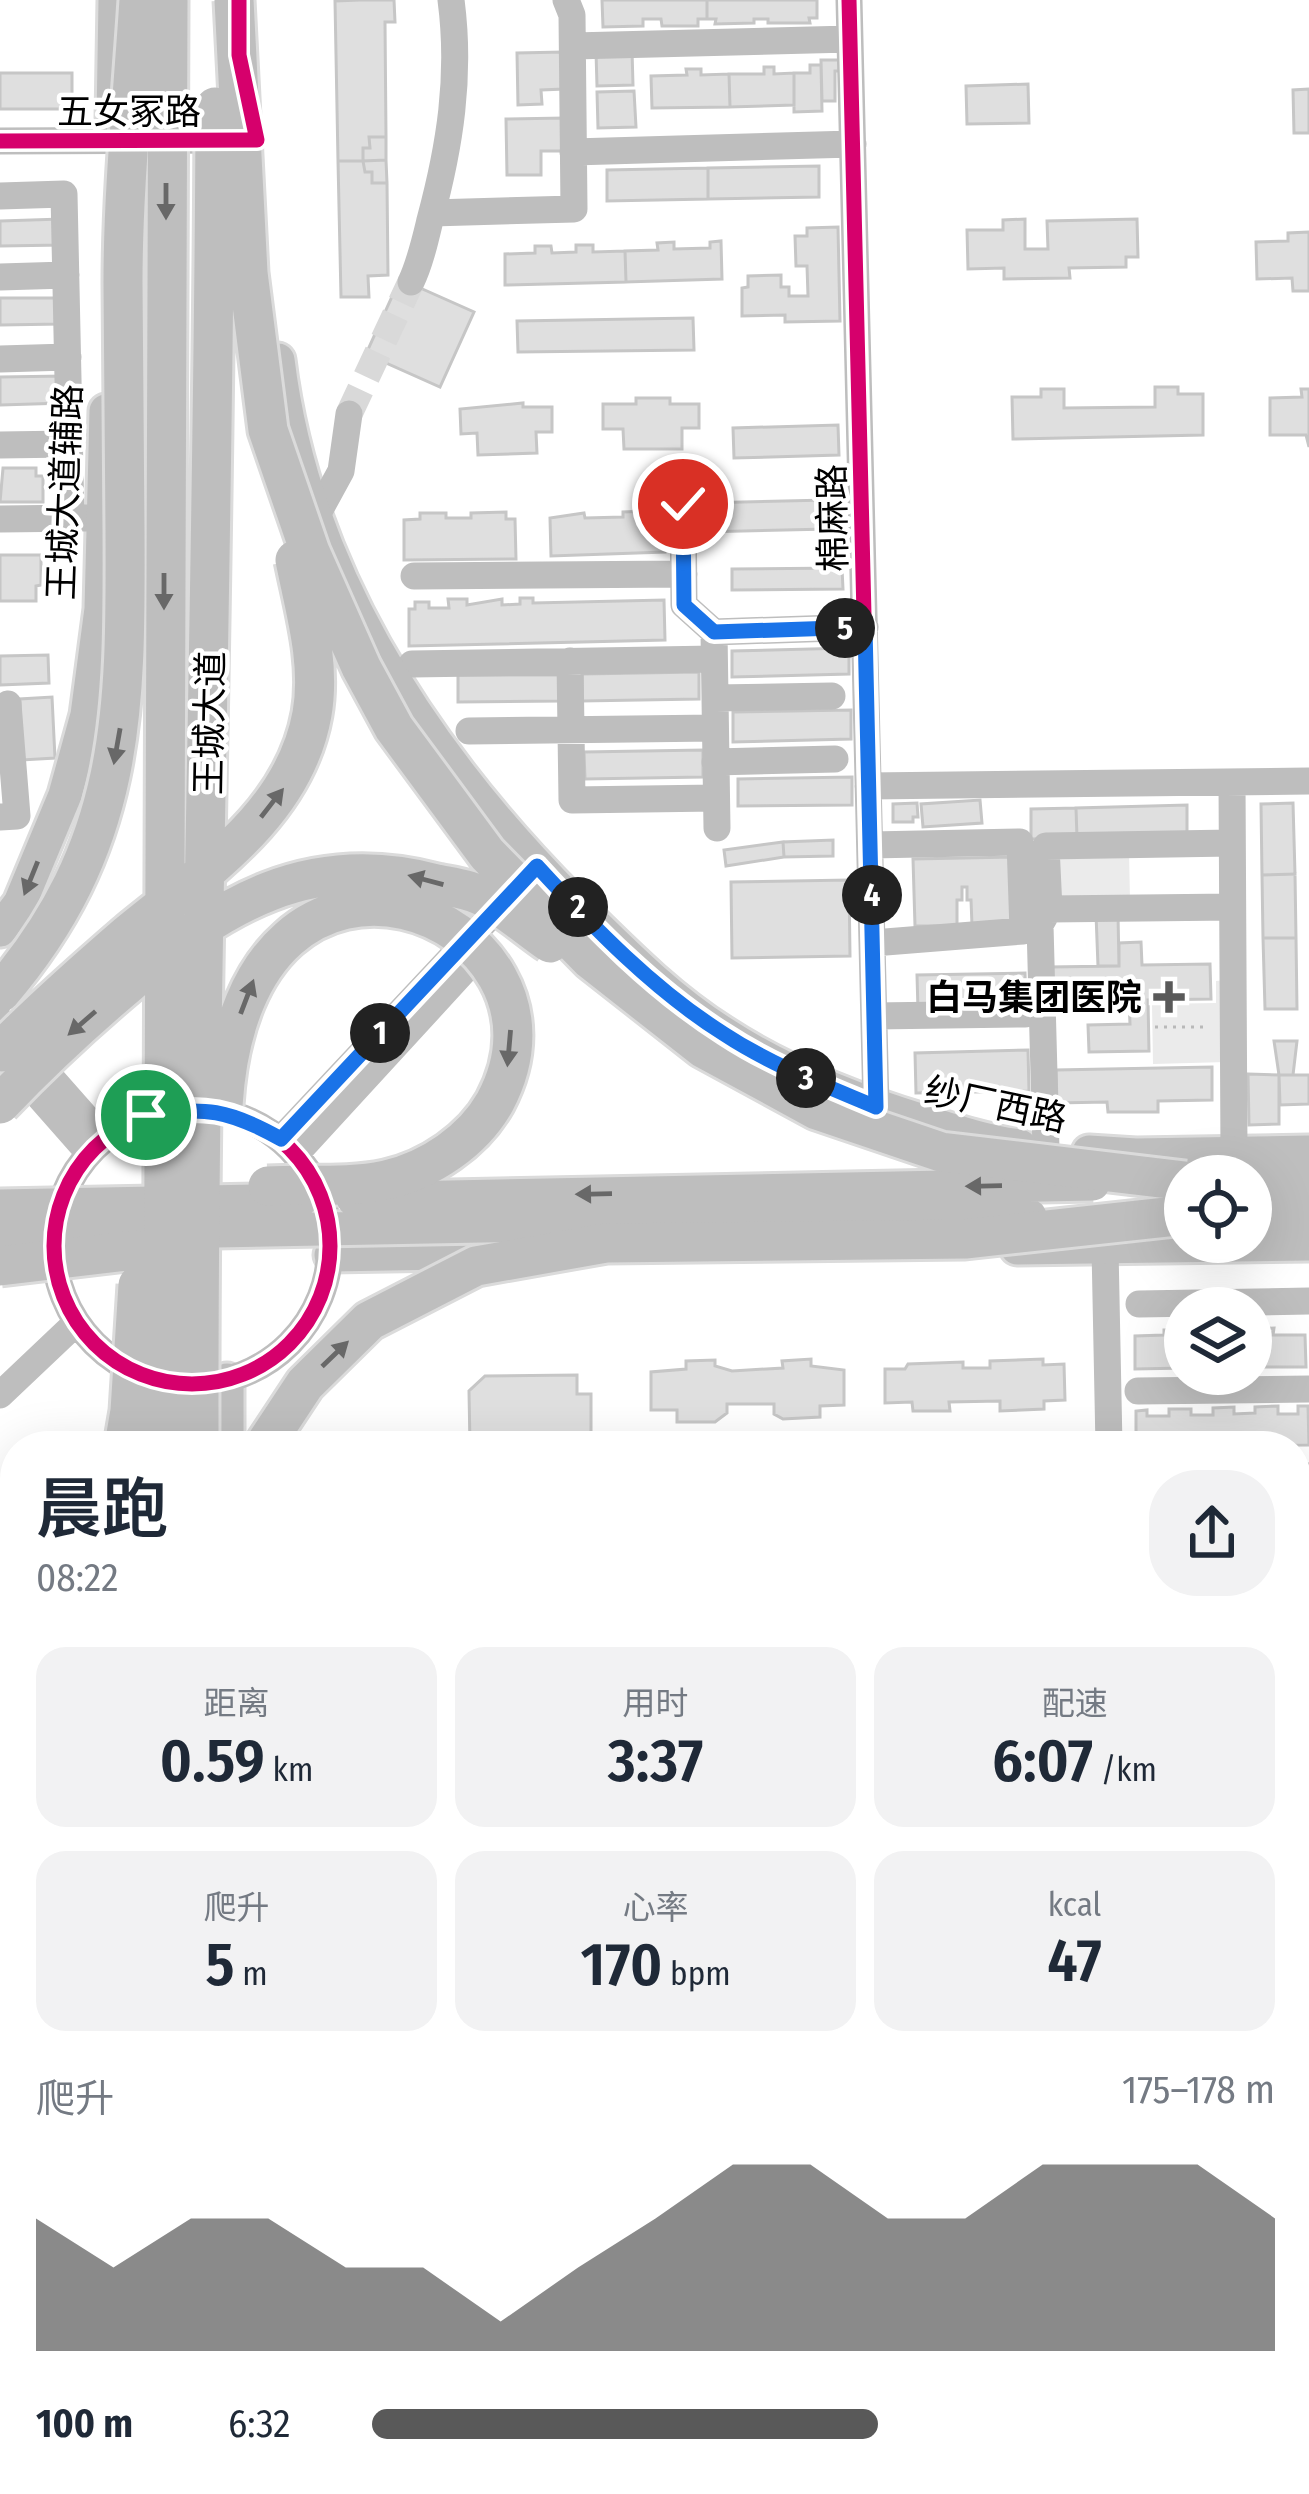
<!DOCTYPE html>
<html lang="zh">
<meta charset="utf-8">
<style>
body{margin:0;font-family:"Fira Sans Condensed","Noto Sans SC",sans-serif;background:#f2f2f3;color:#1f2937;height:100vh;display:flex;flex-direction:column;font-size:45px;white-space:nowrap}
*{box-sizing:border-box;margin:0}
p{font-size:39px;color:#747a83}
.icon{flex:none;width:66px;height:66px;fill:none;stroke:currentColor;stroke-width:2;stroke-linecap:round;stroke-linejoin:round}
.map{position:relative;flex:1;overflow:hidden}
.details{position:absolute;left:0px;top:1431px;width:1311px;height:1065px;display:flex;flex-direction:column;background:#fff;border-radius:48px 48px 0 0;box-shadow:0 12px 48px #0002}
.details>*{flex:none}
.buttons{position:absolute;left:1164px;top:1155px;display:grid;gap:24px}
.buttons a{display:grid;place-items:center;width:108px;height:108px;border-radius:50%;background:#fff;box-shadow:0 12px 48px #0002;font-size:60px}
.pin{position:absolute;display:grid;place-items:center;width:102px;height:102px;color:#fff;margin:-51px;border:6px solid #fff;border-radius:50%;box-shadow:0 3px 12px #0007}
.km{position:absolute;width:60px;height:60px;margin:-30px;border-radius:50%;background:#222;color:#fff;font-size:33px;line-height:60px;text-align:center}
.round{display:grid;place-items:center;flex:none;width:126px;height:126px;border-radius:48px;background:#f2f2f3}
.summary{display:flex;align-items:center;justify-content:space-between;height:204px;padding:0 36px}
h1{font-size:66px;font-weight:600;line-height:90px}
.stats{display:grid;grid-template-columns:repeat(3,1fr);gap:18px;height:204px;padding:12px 36px}
.stats div{display:grid;align-content:center;border-radius:30px;background:#f2f2f3;text-align:center}
.stats b{font-size:60px;font-weight:600}
.stats small{font-size:33px;font-weight:400}
.stats p{font-size:33px}
.chart{height:336px;padding:24px 36px}
.chart p{display:flex;justify-content:space-between}
.chart svg{width:100%;height:216px;margin-top:12px;fill:#595959;opacity:.7}
ul{padding:0 36px;list-style:none;font-size:39px}
li{display:grid;grid-template-columns:192px 144px 1fr;align-items:center;height:90px}
li i{height:30px;border-radius:15px;background:#595959}
.map>svg:first-child{display:block}
</style>
<div class="map">
<svg width="1309" height="2494" viewBox="0 0 1309 2494">
<rect width="100%" height="100%" fill="#fff"/>
<path fill="#ebebeb" d="M1129 851 1130 900 1054 902 1052 852Z
M1225 980 1227 1062 1153 1064 1152 1004 1216 1003V981Z"/>
<path fill="#dfdfdf" stroke="#c6c6c6" stroke-width="3" d="M360 0H394L395 22H385L386 137H369L370 148H363V161H338L335 1Z
M602 0H707V19H698V26H662L661 19H643V26L603 27Z
M707 0H817V18H809L810 23H768V19H754V23L715 24 716 19H707Z
M632 50 633 85 597 86 596 52Z
M563 52 564 89 541 90 542 104 518 105 517 53Z
M821 60H840V71H835V101H822Z
M810 65H821L822 111 794 112V73H810Z
M764 67H774V74L794 73V105L730 107 729 74H764Z
M686 69H701V75L729 74 730 107 652 108 651 76 687 75Z
M0 73H72V109H0Z
M1028 84 1029 123 967 124 966 86Z
M1309 89V133H1294L1293 90Z
M634 91 636 127 598 128 597 92Z
M564 118V151H541V175H507L506 119Z
M369 137H386V160L363 161V148H370Z
M386 160 387 183H372V172H365L363 161Z
M338 161H363L365 172H372V183H387L388 275 368 276 369 297H341Z
M819 166V197L708 199V168Z
M708 168V199L607 201V170Z
M61 219 62 245 0 246V221Z
M1025 219V249H1048L1047 221 1137 219 1138 257H1126V267L1069 268 1070 278 1004 279V268L968 269 967 230H1003V220Z
M838 227 840 321 785 322V315L742 316V288L748 287V276L781 275V287H789V296H808L807 266H796L795 236H807V228Z
M1309 232V291H1293L1292 278 1257 279 1256 242 1288 241V233Z
M721 241 722 279 626 282 625 251 658 250 657 243 674 242V249L710 248V242Z
M576 245H593V252L625 251 626 282 505 285V254L535 253V246H551L552 253 576 252Z
M400 279 474 312 440 387 366 354Z
M0 298H60V324L0 325Z
M693 318 694 350 518 352 517 321Z
M64 376 65 403 0 405V377Z
M1155 387H1178V394H1203V435L1013 439 1012 397H1041V389H1064V408L1155 407Z
M1301 389H1309V447L1306 435H1270V398L1302 397Z
M636 398H670V404H699V428H682V449H624L623 429H603V404H636Z
M523 403V407H552V432H536L537 453 478 455 477 433 461 434 460 409Z
M838 425 839 455 734 458 733 428Z
M3 468H36V476H43V502H0Z
M827 500 828 529 701 532V503Z
M648 511V517L663 516 665 552 551 556 550 518 584 513 585 518 623 517V512Z
M506 512V519H515L516 559 404 560V520L420 519V513H446V518H471V513Z
M0 555H41V585L36 586V601H0Z
M842 568 843 589 732 590V569Z
M520 598H533V603L664 600 665 640 409 646V609H415V602H429V608H449L448 599H467V605L502 599V605L520 604Z
M849 648V674L732 677V651Z
M48 655 49 683 0 685V656Z
M699 672V699L582 701V674Z
M458 675H560V701L458 702Z
M52 697 55 758 22 760 20 699Z
M851 710V739L733 742V712Z
M703 750V777L585 779 584 752Z
M852 777V805L738 806V779Z
M980 800 982 823 923 827 921 804Z
M917 803 918 817H913V822H893V804Z
M1293 803 1295 874 1262 875 1261 804Z
M1187 805V836L1077 838 1076 808Z
M1076 808 1077 838 1031 839V809Z
M833 840V856L784 857 783 842Z
M783 842 784 857 726 866 724 850Z
M1014 857 1015 924 972 925 971 900H967V887H962V900H957V926H915L913 859Z
M1295 874 1296 938H1263L1262 875Z
M849 880 850 956 732 958 731 882Z
M1096 914H1118L1119 966H1098Z
M1263 938H1296L1297 1009H1265Z
M1141 942 1142 965 1210 964 1211 999 1148 1000 1149 1051 1089 1052 1088 1025 1130 1024 1129 1001 1050 1002 1049 967 1119 966V943Z
M1025 973 1026 1008 918 1010 917 975Z
M1274 1041H1297L1293 1075H1279Z
M1028 1050 1029 1091 916 1093 915 1053Z
M1212 1067V1100L1158 1101V1112H1108L1107 1102 1057 1103 1056 1070Z
M1248 1074 1279 1075V1124L1249 1125Z
M1279 1075H1309V1104L1280 1105Z
M1274 1328 1273 1335H1305L1306 1367H1251V1336H1256V1329Z
M1164 1330H1185V1368L1135 1369V1336L1164 1335Z
M811 1359V1366L844 1370V1405L820 1406V1417L783 1419 774 1414V1404H727V1413L715 1422H677V1410H651V1372L686 1369V1361L715 1360V1366L732 1371 783 1368 782 1361Z
M1043 1359V1365L1064 1364 1065 1400 1044 1401V1409L1000 1411V1401L949 1402 950 1411H913L912 1402 885 1403V1369H905L908 1364 963 1362V1368H990V1361Z
M577 1375V1394H591V1433H530L531 1446H470L469 1391 485 1376Z
M1278 1406V1414H1298V1406H1308L1309 1445 1136 1446V1411L1147 1410V1416H1169V1409H1191V1415H1213V1408L1234 1407V1414L1255 1413V1407Z
M1296 1732H1309V1770H1296Z
M0 1754H15V2165L0 2166Z
M1296 1812H1309V1845H1296Z
M1296 1886H1309V1916H1296Z
M1309 1944V1974H1296V1945Z
M1296 2063H1307L1308 2115H1296Z
M1296 2151H1309V2210H1296Z
M485 2481H529L521 2494H477Z
M587 2481H606L625 2494H578Z
M707 2481H765V2494H707Z
M831 2481H875L876 2494H831Z
M918 2481H1111V2494H918Z"/>
<g fill="none" stroke-linecap="round" stroke-linejoin="round">
<path stroke="#d9d9d9" stroke-width="27" stroke-dasharray="27 14" stroke-linecap="butt" d="M349 414 411 282"/>
<g stroke="#dbdbdb" stroke-width="39">
<path id="major" d="M113 120 115 0
M278 360C304 572 425 754 572 902 620 949 666 997 723 1033 784 1073 854 1100 923 1121 954 1131 987 1142 1020 1146
M0 930 20 903 65 795 87 715 101 609 106 411
M1089 1152 1136 1155 1309 1152
M1251 1181 1309 1180
M1251 1212 1309 1211
M1017 1248 1309 1244
M331 1255 503 1252
M227 1446V1380
M0 1637 15 1648
M214 2481 220 2494
M358 2481 366 2494"/>
</g>
<g stroke="#dbdbdb" stroke-width="45">
<path id="highway" d="M0 1541 15 1539
M0 1602 15 1614
M260 2481 267 2494
M305 2481 312 2494"/>
</g>
<path stroke="#b9b9b9" stroke-width="3" stroke-dasharray="3 6" stroke-linecap="butt" d="M1155 1027H1207"/>
<path stroke="#bebebe" stroke-width="27" d="M849 0 876 1107
M573 46 850 39
M0 141 230 140
M573 152 853 144
M0 196 64 194 71 518
M432 213 574 209 572 15 566 0
M0 277 66 275
M411 282C420 263 425 241 430 220 450 146 461 76 451 0
M0 359 68 357
M0 445 69 444
M683 504 684 605 714 632 717 828
M317 515 341 471 349 414
M0 519 86 518
M414 576 684 574
M714 632 865 627
M570 661 572 800 716 798
M412 664 714 659
M715 698 832 696
M469 731 715 728
M715 762 835 759
M1232 782 1234 1153
M868 786 1309 781
M0 817 17 816 8 704
M871 845 1020 842 1023 931 873 943
M1049 909 1232 907
M874 1016 1025 1014
M0 1020 105 1139
M15 1069 89 1153
M54 1246a138 138 0 1 1 276 0a138 138 0 1 1-276 0Z
M281 1139 510 895
M1046 1149 1040 925 1049 909 1046 846 1232 843
M296 1154 484 949
M1105 1248 1109 1446
M1139 1304 1309 1301
M1138 1391 1309 1389
M0 1395 76 1323
M1296 1476H1309
M1296 1557H1309
M1296 1637H1309
M1296 1720H1309
M1296 1792H1309
M1296 2260 1309 2259
M0 2279H15
M0 2310H15
M625 2481 643 2494
M1125 2481V2494
M458 2494 466 2481
M548 2494 556 2481"/>
<use href="#major" stroke="#bebebe" stroke-width="33"/>
<use href="#highway" stroke="#bebebe" stroke-width="39"/>
<g stroke="#dbdbdb" stroke-width="39" stroke-linecap="butt">
<path id="major-bridge" d="M353 1199 1093 1184
M0 1206 301 1200
M0 1235 1030 1216"/>
</g>
<g stroke="#dbdbdb" stroke-width="45" stroke-linecap="butt">
<path id="highway-bridge" d="M234 0 248 273 268 430 310 552 361 667 394 728 487 854 591 960 703 1048 817 1110 941 1152 1185 1181
M0 993C126 846 126 713 125 530 124 448 124 365 123 283 123 188 133 94 139 0
M0 1052C41 1010 84 972 128 934 202 873 294 815 312 714 321 663 305 610 295 560
M0 1104C41 1061 83 1022 128 984 221 904 310 850 437 884 451 887 469 889 482 896 506 908 528 928 550 943
M223 1105C244 774 595 916 495 1102 473 1141 430 1170 386 1180 349 1188 306 1184 268 1186
M0 1266 135 1250
M124 1446 130 1411 138 1285
M163 1446 168 0
M199 1446C198 1000 214 554 215 107
M264 1446 305 1384 369 1321 476 1266 606 1243 965 1239 1185 1215"/>
</g>
<use href="#major-bridge" stroke="#bebebe" stroke-width="33"/>
<use href="#highway-bridge" stroke="#bebebe" stroke-width="39"/>
<g stroke="#fff" stroke-width="22">
<path id="cycleway" d="M849 0 876 1107
M0 141 257 140 239 55V0
M54 1246a138 138 0 1 1 276 0a138 138 0 1 1-276 0Z"/>
</g>
<use href="#cycleway" stroke="#d6006c" stroke-width="15"/>
</g>
<defs><path id="oneway-solid" d="M-6-.8H1V-3.2L6.5 0L1 3.2V.8H-6Z" transform="scale(3)"/></defs>
<g fill="#686868">
<use href="#oneway-solid" transform="translate(166 201) rotate(90)"/>
<use href="#oneway-solid" transform="translate(164 591) rotate(90)"/>
<use href="#oneway-solid" transform="translate(117 746) rotate(100)"/>
<use href="#oneway-solid" transform="translate(272 803) rotate(-52)"/>
<use href="#oneway-solid" transform="translate(31 878) rotate(112)"/>
<use href="#oneway-solid" transform="translate(426 880) rotate(-165)"/>
<use href="#oneway-solid" transform="translate(247 997) rotate(-69)"/>
<use href="#oneway-solid" transform="translate(82 1023) rotate(139)"/>
<use href="#oneway-solid" transform="translate(509 1048) rotate(95)"/>
<use href="#oneway-solid" transform="translate(984 1186) rotate(179)"/>
<use href="#oneway-solid" transform="translate(594 1194) rotate(179)"/>
<use href="#oneway-solid" transform="translate(335 1354) rotate(-44)"/>
</g>
<g fill="none" stroke-linecap="round" stroke-linejoin="round">
<g stroke="#fff" stroke-width="24">
<path id="route" d="M146 1115C204 1106 230 1110 281 1139L537 866C593 927 654 990 724 1034 771 1065 824 1085 876 1107L865 627 714 632 684 605 683 504"/>
</g>
<use href="#route" stroke="#1a73e8" stroke-width="15"/>
</g>
<path fill="#595959" stroke="#fff" stroke-width="4.5" d="M1163 979h12v12h12v12h-12v12h-12v-12h-12v-12h12z"/>
<g text-anchor="middle" stroke-width="9" stroke-linejoin="round" paint-order="stroke">
<g font-size="36" fill="#000" stroke="#fff">
<text x="129" y="124">五女冢路</text>
<text transform="translate(64 492) rotate(-88)" y="13">王城大道辅路</text>
<text transform="translate(832 518) rotate(-91)" y="13">棉麻路</text>
<text transform="translate(209 723) rotate(-89)" y="13">王城大道</text>
<text transform="translate(996 1104) rotate(12)" y="13">纱厂西路</text>
</g>
<g font-size="36" font-weight="bold" fill="#000" stroke="#fff" text-anchor="end">
<text x="1142" y="1010">白马集团医院</text>
</g>
</g>
</svg>
<div class="buttons">
<a><svg class="icon" aria-label="locate" viewBox="0 0 24 24"><circle cx="12" cy="12" r="6"/><path d="M12 2v4M12 18v4M2 12h4M18 12h4"/></svg></a>
<a><svg class="icon" aria-label="layers" viewBox="0 0 24 24"><path d="M12 4l9 5-9 5-9-5zM3 14l9 5 9-5"/></svg></a>
</div>
<div class="pin" style="left:146px;top:1115px;background:#1e9e55"><svg class="icon" aria-label="arrive" viewBox="0 0 24 24"><path d="M6 21V4h12l-3 4 3 4H6"/></svg></div>
<div class="pin" style="left:683px;top:504px;background:#d93025"><svg class="icon" aria-label="check" viewBox="0 0 24 24"><path d="M5 12l5 5 9-10"/></svg></div>
<b class="km" style="left:380px;top:1033px">1</b>
<b class="km" style="left:578px;top:907px">2</b>
<b class="km" style="left:806px;top:1078px">3</b>
<b class="km" style="left:872px;top:895px">4</b>
<b class="km" style="left:845px;top:628px">5</b>
<section class="details">
<div class="summary"><div><h1>晨跑</h1><p>08:22</p></div><a class="round"><svg class="icon" aria-label="share" viewBox="0 0 24 24"><path d="M12 15V3M7 8l5-5 5 5M5 13v7h14v-7"/></svg></a></div>
<div class="stats">
<div><p>距离</p><b>0.59<small> km</small></b></div>
<div><p>用时</p><b>3:37</b></div>
<div><p>配速</p><b>6:07<small> /km</small></b></div>
</div>
<div class="stats">
<div><p>爬升</p><b>5<small> m</small></b></div>
<div><p>心率</p><b>170<small> bpm</small></b></div>
<div><p>kcal</p><b>47</b></div>
</div>
<div class="chart"><p><span>爬升</span>175–178 m</p>
<svg viewBox="0 0 160 44" preserveAspectRatio="none"><path d="M0 44V17L10 27L20 17L30 17L40 27L50 27L60 38L70 27L80 17L90 6L100 6L110 17L120 17L130 6L140 6L150 6L160 17V44z"/></svg>
</div>
<ul>
<li><b>100 m</b>6:32<i style="width:56%"></i></li>
</ul>
</section>
</div>
